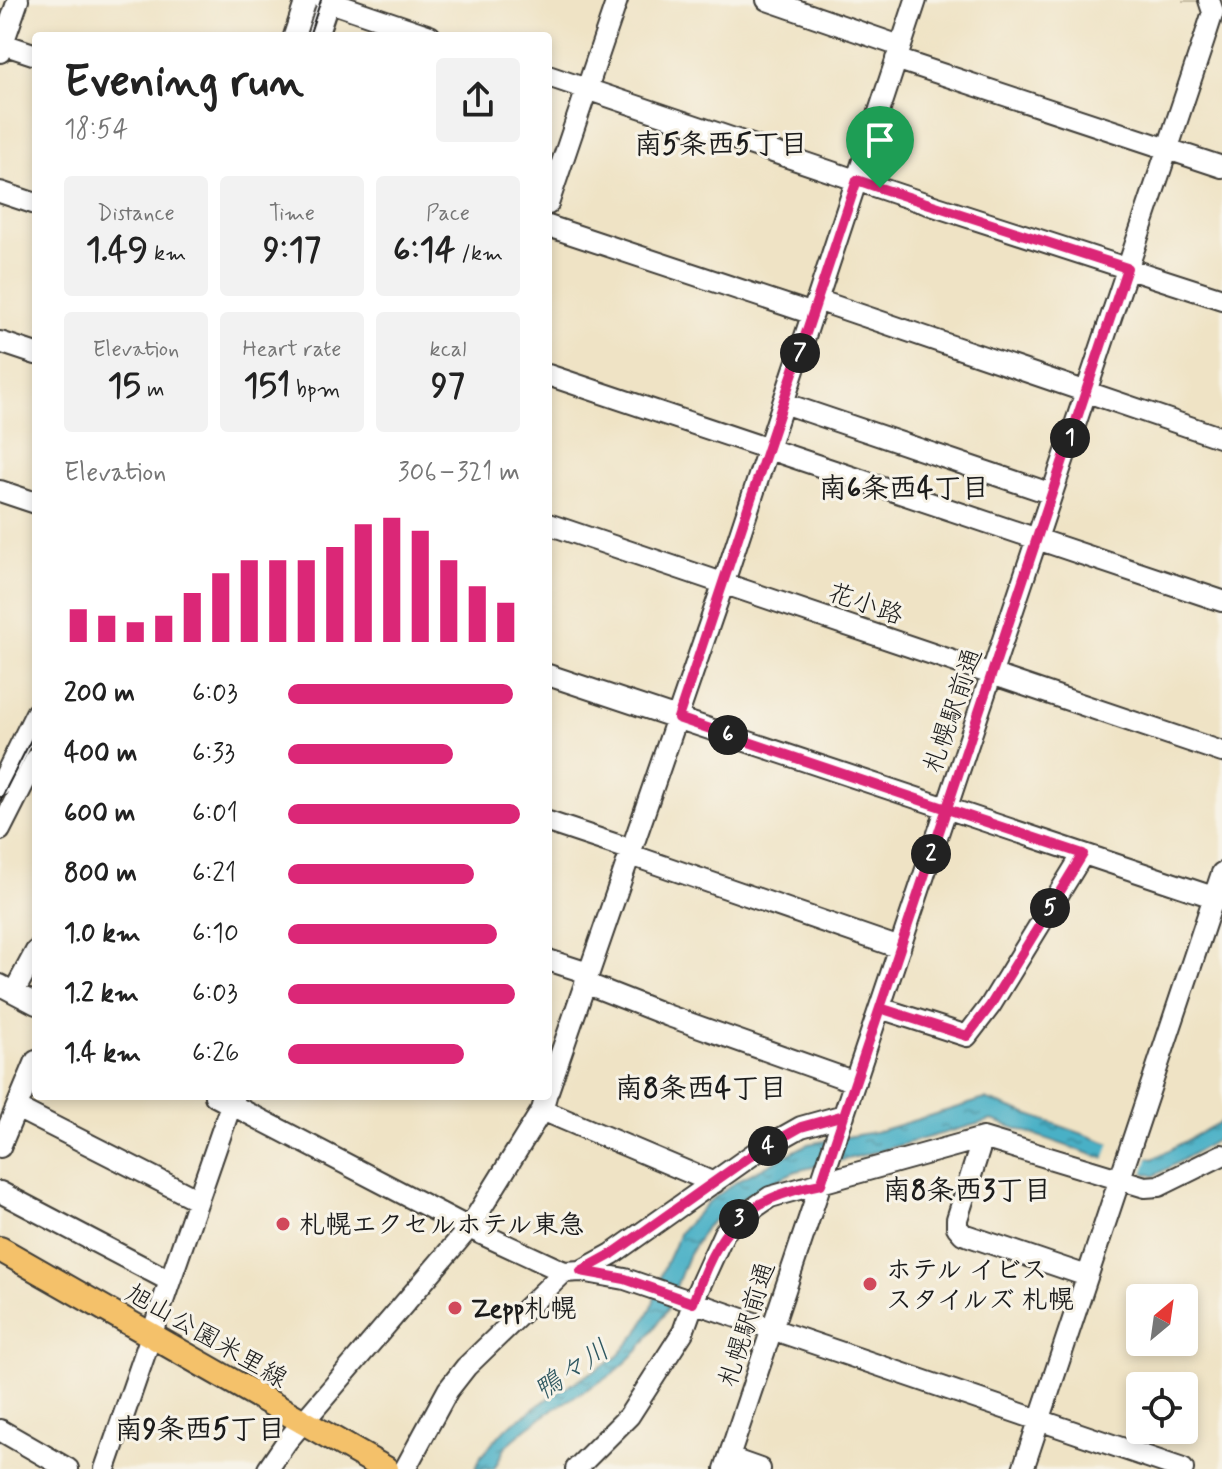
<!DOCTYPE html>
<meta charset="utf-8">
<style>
body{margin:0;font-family:Mynerve,"Klee One",sans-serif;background:#f2f2f2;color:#222;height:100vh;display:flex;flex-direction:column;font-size:30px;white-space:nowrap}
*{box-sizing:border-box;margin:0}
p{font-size:26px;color:#767676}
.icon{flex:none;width:44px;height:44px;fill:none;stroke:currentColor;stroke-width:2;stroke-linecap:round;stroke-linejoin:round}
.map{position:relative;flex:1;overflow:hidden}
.sheet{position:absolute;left:32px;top:32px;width:520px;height:1068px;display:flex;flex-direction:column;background:#fff;border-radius:8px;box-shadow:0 4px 12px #0003}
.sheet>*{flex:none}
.needle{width:52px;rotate:29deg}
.controls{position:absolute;left:1126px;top:1284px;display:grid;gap:16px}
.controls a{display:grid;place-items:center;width:72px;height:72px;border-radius:8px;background:#fff;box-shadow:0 4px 12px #0003;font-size:40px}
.pin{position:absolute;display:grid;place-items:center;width:68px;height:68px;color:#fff;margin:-82px -34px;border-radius:50% 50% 50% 0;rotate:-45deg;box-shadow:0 0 8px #0007}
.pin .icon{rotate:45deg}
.km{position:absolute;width:40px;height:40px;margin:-20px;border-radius:50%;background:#222;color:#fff;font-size:22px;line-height:40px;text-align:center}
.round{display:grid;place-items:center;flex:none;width:84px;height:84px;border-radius:8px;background:#f2f2f2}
.summary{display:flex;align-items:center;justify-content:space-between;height:136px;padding:0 32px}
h1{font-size:44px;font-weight:700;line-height:60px}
.metrics{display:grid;grid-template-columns:repeat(3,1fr);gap:12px;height:136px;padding:8px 32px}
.metrics div{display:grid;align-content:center;border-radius:8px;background:#f2f2f2;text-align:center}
.metrics b{font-size:34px;font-weight:700}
.metrics small{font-size:22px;font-weight:400}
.metrics p{font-size:22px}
.chart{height:224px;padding:16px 32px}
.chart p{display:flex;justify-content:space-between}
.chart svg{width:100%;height:144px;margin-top:8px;stroke:#db2777;stroke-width:6}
ul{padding:0 32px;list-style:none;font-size:26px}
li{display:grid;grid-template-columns:128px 96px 1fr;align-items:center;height:60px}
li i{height:20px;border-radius:10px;background:#db2777}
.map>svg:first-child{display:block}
</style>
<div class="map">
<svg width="1222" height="1469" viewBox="0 0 1222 1469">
<defs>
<pattern id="water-ripples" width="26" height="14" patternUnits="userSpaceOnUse" patternTransform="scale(2)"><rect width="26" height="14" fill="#48b0c6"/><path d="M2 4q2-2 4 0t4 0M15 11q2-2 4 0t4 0" fill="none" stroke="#3b8ea0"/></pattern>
</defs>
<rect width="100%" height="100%" fill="#f7f3e8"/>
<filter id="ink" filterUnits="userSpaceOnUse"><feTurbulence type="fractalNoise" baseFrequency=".0125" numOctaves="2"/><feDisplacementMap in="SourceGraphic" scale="16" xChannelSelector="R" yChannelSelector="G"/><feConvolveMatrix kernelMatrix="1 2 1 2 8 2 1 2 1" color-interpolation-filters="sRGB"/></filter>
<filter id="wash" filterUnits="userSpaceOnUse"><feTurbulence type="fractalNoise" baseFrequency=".006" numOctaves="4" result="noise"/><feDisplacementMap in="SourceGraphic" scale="32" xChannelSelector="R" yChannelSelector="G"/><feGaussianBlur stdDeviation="1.8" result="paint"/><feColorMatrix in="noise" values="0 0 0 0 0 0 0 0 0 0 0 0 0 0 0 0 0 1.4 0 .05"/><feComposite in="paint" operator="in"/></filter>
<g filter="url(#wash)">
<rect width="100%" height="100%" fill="#efe3c5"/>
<path fill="url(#water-ripples)" stroke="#326671" stroke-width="2" d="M985 1099 1153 1159 1222 1121V1137L1154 1176 992 1120 860 1156 796 1171 759 1188 729 1207 706 1227 688 1256 667 1310 638 1351 613 1374 555 1408 527 1428 506 1446 494 1469H476L481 1456 504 1430 547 1399 617 1357 637 1334 652 1307 662 1272 680 1232 707 1203 739 1180 808 1144 879 1131Z"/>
<path fill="#efe3c5" d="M1110 1142 1149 1155 1143 1174 1104 1161Z"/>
</g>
<g filter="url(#ink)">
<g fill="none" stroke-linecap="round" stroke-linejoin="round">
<path stroke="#c5bba3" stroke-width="20" stroke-dasharray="20 10" stroke-linecap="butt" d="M1192 2V0"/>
<g stroke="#3c3a35" stroke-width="24">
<path id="minor" d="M324 0 430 36
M767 0 900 46
M294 36 306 0
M317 36 329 0
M0 43 36 55
M0 52 18 0
M896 59 1222 167
M548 76 900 195 1222 299
M0 192 36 204
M548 204 617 0
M548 226 813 314
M817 300 1222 438
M0 342 36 354
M548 375 1222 601
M783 403 1052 494
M0 491 36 503
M548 524 1222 752
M548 675 1222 900
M0 786 36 713
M548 822 632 850
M0 830 36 759
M631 855 900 948
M548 960 588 973
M585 983 669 1016 855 1082
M0 985 36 1004
M14 992 36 951
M880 1008 967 1036 990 1006 1083 854
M548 1091 724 582 916 0
M215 1096 469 1228 564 1272 581 1271 625 1279 1183 1469
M17 1108 198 1200
M542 1110 714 1183
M983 1138 957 1219V1227L963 1234 1087 1276
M0 1147 36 1061
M0 1192 170 1281
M581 1271 612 1254 755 1153 801 1127 844 1115
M0 1430 68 1469
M729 1458 760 1469
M105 1469 234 1096
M268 1469 287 1441 469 1228 542 1110 546 1096
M405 1469 448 1390 466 1367 564 1272
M576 1469 629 1416 683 1332 698 1290 724 1233 734 1222 770 1197 983 1138 1145 1187 1159 1186 1222 1155
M725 1469 1204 40 1213 12 1209 0
M1023 1469 1222 873"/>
</g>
<g stroke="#3c3a35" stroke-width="28">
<path id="major" d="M0 1249 386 1469"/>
</g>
<use href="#minor" stroke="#fff" stroke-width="20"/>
<use href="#major" stroke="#f4c16a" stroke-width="24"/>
<path stroke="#1c1c1c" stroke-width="2" d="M309 36 321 0
M0 801 36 730"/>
</g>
</g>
<g fill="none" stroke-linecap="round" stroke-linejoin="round" filter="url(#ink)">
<g stroke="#fff" stroke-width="16">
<path id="route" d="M880 188 1127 268 947 808 821 1184C742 1199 718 1229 693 1303L625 1279 581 1271 612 1254 755 1153 801 1127 844 1115 880 1008 967 1036 990 1006 1083 854 920 800 678 718 857 180 880 188"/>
</g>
<use href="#route" stroke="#db2777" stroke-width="10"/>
</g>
<g fill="#d1495b" stroke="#f7f3e8" stroke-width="3">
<circle cx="283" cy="1224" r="8"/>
<circle cx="870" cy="1284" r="8"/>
<circle cx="455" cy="1308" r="8"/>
</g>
<g text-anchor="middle" stroke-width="6" stroke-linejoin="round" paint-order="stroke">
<g font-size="26" fill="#1c1c1c" stroke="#f7f3e8">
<text transform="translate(866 603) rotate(19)" y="9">花小路</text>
<text transform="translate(952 710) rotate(-71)" y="9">札幌駅前通</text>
<text transform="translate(746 1324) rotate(-72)" y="9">札幌駅前通</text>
<text transform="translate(207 1335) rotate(30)" y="9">旭山公園米里線</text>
</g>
<g font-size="26" font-weight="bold" fill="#1c1c1c" stroke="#f7f3e8" text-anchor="start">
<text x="299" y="1233">札幌エクセルホテル東急</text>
<text x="886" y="1278">ホテル イビス<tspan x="886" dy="30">スタイルズ 札幌</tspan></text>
<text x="471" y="1317">Zepp札幌</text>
</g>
<g font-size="28" font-weight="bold" fill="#1c1c1c" stroke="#f7f3e8">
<text x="721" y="153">南5条西5丁目</text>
<text x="904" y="497">南6条西4丁目</text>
<text x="701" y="1097">南8条西4丁目</text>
<text x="967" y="1199">南8条西3丁目</text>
<text x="200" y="1438">南9条西5丁目</text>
</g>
<g font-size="28" font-style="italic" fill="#2e5760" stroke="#f7f3e8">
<text transform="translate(571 1369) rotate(-34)" y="10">鴨々川</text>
</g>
</g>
</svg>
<div class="controls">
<a><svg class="needle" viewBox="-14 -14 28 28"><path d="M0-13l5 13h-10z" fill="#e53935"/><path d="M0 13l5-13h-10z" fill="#767676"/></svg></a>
<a><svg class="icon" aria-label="locate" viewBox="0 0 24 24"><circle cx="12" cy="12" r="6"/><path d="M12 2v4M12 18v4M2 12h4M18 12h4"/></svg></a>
</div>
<div class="pin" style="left:880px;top:188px;background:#1e9e55"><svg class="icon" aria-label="arrive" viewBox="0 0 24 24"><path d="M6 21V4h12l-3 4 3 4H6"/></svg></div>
<b class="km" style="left:1070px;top:438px">1</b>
<b class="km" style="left:931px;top:854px">2</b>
<b class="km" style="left:739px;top:1219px">3</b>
<b class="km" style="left:768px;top:1146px">4</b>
<b class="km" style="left:1050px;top:908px">5</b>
<b class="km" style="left:728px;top:735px">6</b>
<b class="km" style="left:800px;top:353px">7</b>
<section class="sheet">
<div class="summary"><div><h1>Evening run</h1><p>18:54</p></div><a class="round"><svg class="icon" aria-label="share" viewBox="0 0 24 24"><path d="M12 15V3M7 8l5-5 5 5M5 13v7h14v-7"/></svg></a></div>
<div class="metrics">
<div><p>Distance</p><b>1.49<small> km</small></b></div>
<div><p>Time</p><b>9:17</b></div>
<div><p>Pace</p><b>6:14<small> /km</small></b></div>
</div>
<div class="metrics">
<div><p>Elevation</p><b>15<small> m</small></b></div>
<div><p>Heart rate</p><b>151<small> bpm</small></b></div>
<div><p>kcal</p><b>97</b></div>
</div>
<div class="chart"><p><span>Elevation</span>306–321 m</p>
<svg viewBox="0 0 160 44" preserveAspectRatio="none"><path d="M5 44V34M15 44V36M25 44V38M35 44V36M45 44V29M55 44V23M65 44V19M75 44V19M85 44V19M95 44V15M105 44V8M115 44V6M125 44V10M135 44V19M145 44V27M155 44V32"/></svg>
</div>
<ul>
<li><b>200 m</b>6:03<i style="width:97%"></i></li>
<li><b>400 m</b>6:33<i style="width:71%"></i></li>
<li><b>600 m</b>6:01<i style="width:100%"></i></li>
<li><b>800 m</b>6:21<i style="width:80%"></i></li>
<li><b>1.0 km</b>6:10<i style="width:90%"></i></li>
<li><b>1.2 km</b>6:03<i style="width:98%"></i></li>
<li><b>1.4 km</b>6:26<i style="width:76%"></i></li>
</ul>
</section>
</div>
